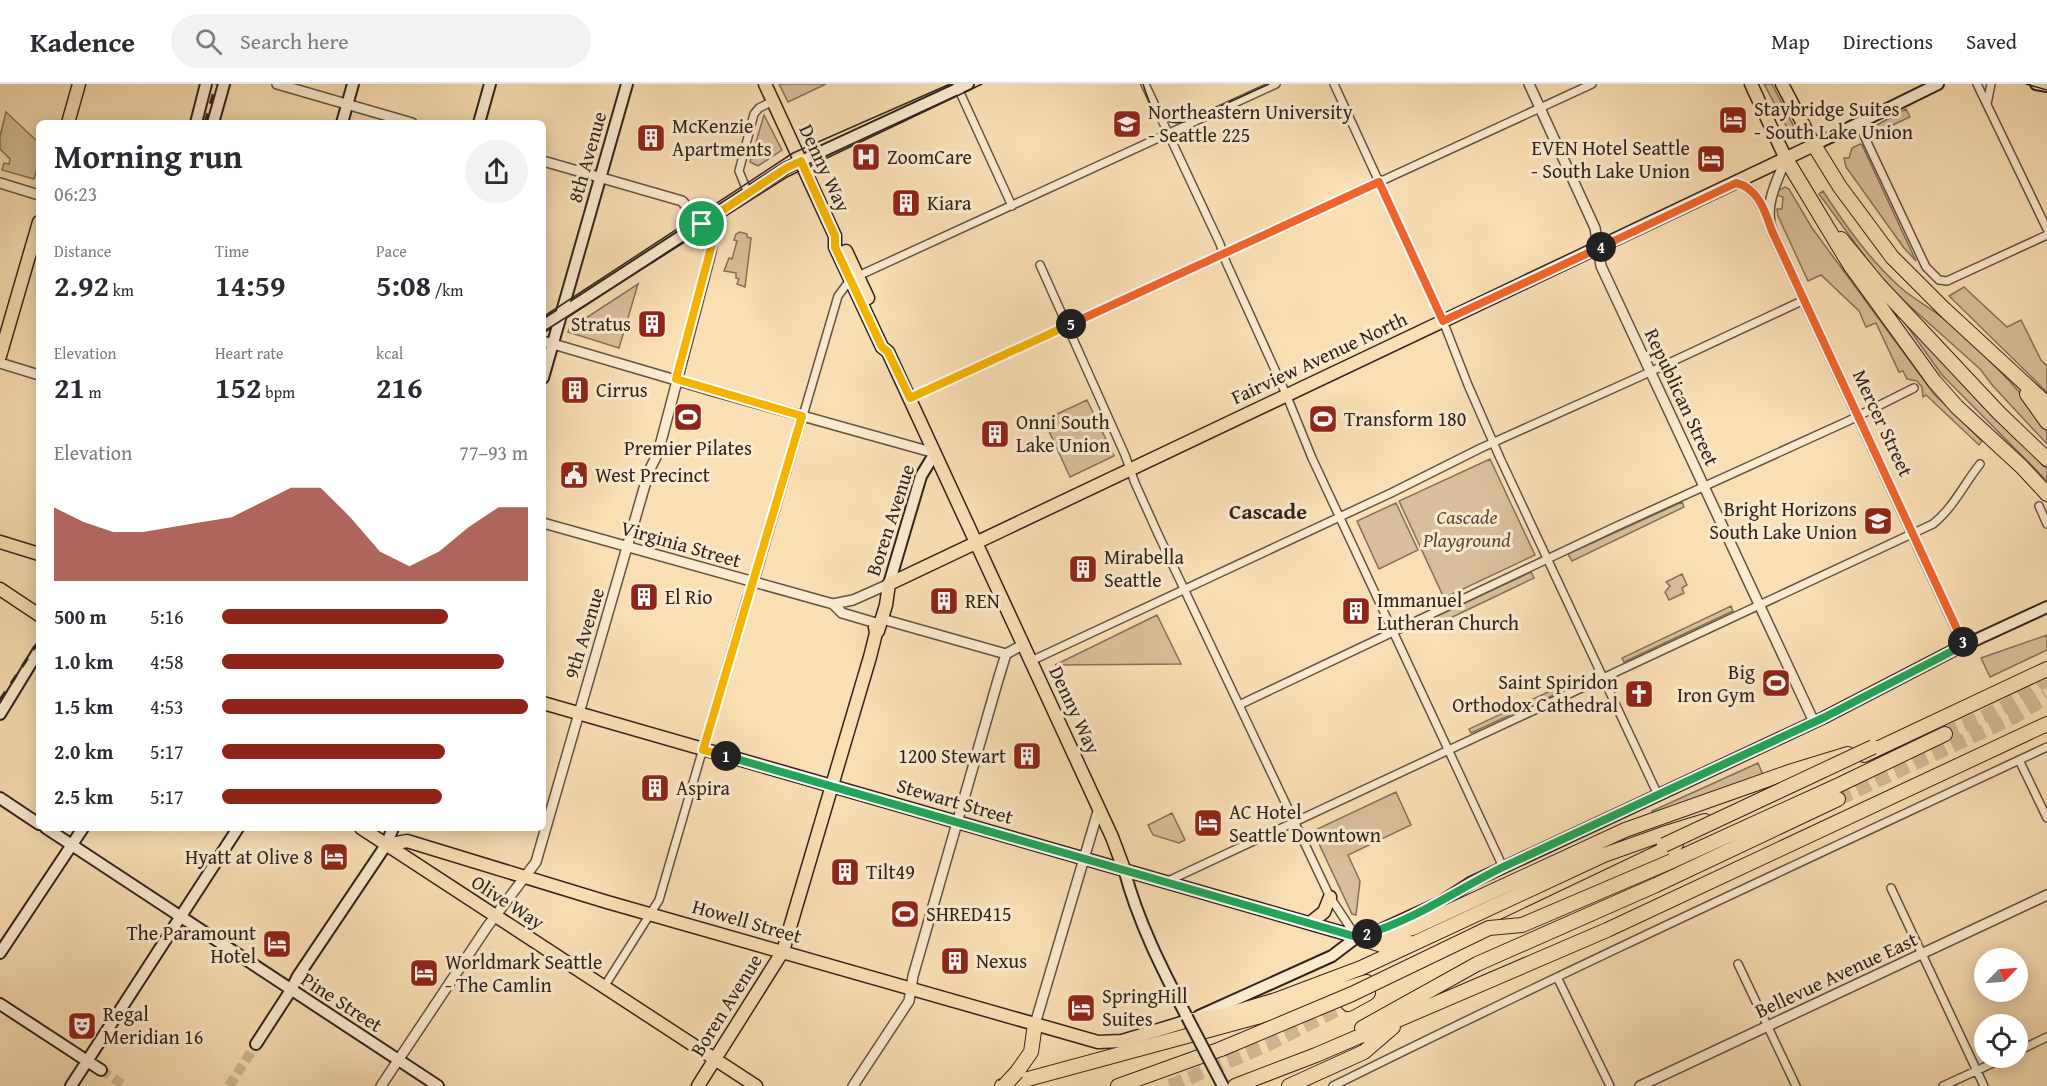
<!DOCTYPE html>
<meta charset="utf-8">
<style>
body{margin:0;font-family:"Gentium Book Plus",serif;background:#f2f2f3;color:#2b2b33;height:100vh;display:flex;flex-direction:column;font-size:22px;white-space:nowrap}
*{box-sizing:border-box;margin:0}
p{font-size:20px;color:#7c7c81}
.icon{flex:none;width:33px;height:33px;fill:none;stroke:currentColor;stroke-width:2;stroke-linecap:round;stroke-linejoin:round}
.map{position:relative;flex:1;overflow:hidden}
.sheet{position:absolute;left:36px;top:36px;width:510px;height:711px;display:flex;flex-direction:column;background:#fff;border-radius:9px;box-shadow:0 3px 15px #0003}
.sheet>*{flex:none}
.needle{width:39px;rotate:65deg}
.buttons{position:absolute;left:1974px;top:864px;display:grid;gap:12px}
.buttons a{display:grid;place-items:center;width:54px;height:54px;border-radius:50%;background:#fff;box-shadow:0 3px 15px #0003;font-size:30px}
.pin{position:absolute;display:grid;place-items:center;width:51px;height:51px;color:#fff;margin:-26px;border:3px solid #fff;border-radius:50%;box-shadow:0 2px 6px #0007}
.km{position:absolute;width:30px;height:30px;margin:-15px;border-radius:50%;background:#222;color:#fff;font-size:16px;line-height:30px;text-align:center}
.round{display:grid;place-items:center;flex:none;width:63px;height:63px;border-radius:32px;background:#f2f2f3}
.summary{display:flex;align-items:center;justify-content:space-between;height:102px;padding:0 18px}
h1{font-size:33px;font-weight:800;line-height:45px}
.figures{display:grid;grid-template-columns:repeat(3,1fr);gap:9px;height:102px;padding:6px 18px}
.figures div{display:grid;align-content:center}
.figures b{font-size:30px;font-weight:800}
.figures small{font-size:16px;font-weight:400}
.figures p{font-size:16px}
.chart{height:168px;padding:12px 18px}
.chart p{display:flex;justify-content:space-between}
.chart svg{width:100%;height:108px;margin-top:6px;fill:#8f2418;opacity:.7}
ul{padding:0 18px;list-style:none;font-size:20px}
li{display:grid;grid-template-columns:96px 72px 1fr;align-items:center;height:45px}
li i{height:15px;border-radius:8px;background:#8f2418}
header{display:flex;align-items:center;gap:36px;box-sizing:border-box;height:84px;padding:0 30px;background:#fff;border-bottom:2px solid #e1e1e2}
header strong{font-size:28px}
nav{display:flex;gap:33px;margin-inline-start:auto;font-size:21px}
.search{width:420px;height:54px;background:#f2f2f3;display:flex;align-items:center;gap:15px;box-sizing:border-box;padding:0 21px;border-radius:33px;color:#7c7c81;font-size:22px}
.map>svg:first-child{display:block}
</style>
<header>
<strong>Kadence</strong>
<div class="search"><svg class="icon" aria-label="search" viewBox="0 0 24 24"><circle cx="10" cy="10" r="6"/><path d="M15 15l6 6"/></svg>Search here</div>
<nav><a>Map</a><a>Directions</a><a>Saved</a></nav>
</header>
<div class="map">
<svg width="2047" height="1002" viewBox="0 0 2047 1002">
<rect width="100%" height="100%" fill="#fadeb4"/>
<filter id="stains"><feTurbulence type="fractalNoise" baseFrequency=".00333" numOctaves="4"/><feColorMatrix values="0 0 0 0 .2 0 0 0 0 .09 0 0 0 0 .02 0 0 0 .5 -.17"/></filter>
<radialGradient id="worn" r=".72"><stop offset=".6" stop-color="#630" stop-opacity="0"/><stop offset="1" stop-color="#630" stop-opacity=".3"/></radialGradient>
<path fill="#d8be9a" stroke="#84715b" stroke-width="1.5" d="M779 0H826L788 18Z
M1764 0H1772L1793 41 1792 46 1788 45Z
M1906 25 1910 33 1876 49 1873 43Z
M6 28 39 59V77L34 95 2 86 4 79 9 80 10 75 0 65V52Z
M764 31 782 66 758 82 750 78Z
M1860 60 1862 61 1916 177 1904 164 1846 83 1844 74H1849L1852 64Z
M1785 103 1789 105 1812 144 1934 310 1982 357 1979 361 1926 311 1923 313 1922 303 1917 297 1907 295 1903 287 1899 288 1876 239 1866 243 1859 227 1821 191 1808 197 1778 132 1777 125H1782L1783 113 1776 111 1777 107Z
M1823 107C1845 141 1869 175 1900 203 1913 215 1930 223 1944 235 1971 257 2033 316 2046 346 2047 350 2047 355 2047 360L1993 302 1980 285 1903 216 1880 193 1819 110Z
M740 148 747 150V153L751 154 745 203 737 200 739 195 736 194V189L724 187 729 174 732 175 737 157 734 156 736 150Z
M638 200 619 264 568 248 569 245Z
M1964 203 2007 243 2021 236 2041 276 2047 282V308L1949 212Z
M1904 238H1906L2031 361 2042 381 2047 384V397L1942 291Z
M1087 316 1114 372 1070 393 1044 336Z
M1490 375 1535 471 1444 514 1399 417Z
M1682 418 1684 423 1572 477 1568 470Z
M1396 419 1418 466 1379 485 1357 437Z
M1531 488 1534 494 1421 548 1418 543 1426 537Z
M1682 490 1687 501 1682 504 1684 509 1669 516 1665 508 1670 502 1666 498Z
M1731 522 1733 527 1624 578 1622 574Z
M1157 531 1181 580 1055 581Z
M2047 551V566L1990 593 1981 574Z
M1565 600 1567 605 1471 649 1469 645Z
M1758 679 1763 691 1652 731V727Z
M1396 708 1411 741 1348 771 1360 797 1356 831 1352 830 1313 747Z
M1172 729 1185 756 1179 759 1153 751 1148 741Z"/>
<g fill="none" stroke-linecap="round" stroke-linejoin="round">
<path stroke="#d2b996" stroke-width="10" stroke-dasharray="10 5" stroke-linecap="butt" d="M101 986 125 1002
M229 1002 256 960"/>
<path stroke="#d2b996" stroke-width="14" stroke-dasharray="14 7" stroke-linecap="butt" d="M1945 650C1979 634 2020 620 2047 593
M1838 715 2014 633 2047 613
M1170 1002 1267 961 1348 920"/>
<g stroke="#635242" stroke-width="10">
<path id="minor" d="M1145 0 1220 160 1226 178 1286 310 1312 374 1503 783
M1334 0 1443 237 1468 301 1500 374 1658 711
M1977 0 2047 145
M957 2 1012 122
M1987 20 1991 0
M1858 39 1926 183 1939 196 1947 197 2047 151
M748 109 739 87 754 30 759 24 773 17
M1040 181 1125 371 1135 399 1158 450 1330 813 1355 851
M858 192 1276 0
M910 314 1592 0
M2039 422 2047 440
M1031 577 1391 409 1481 364 1639 293 1804 216
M1239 621 1615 443 1848 337 1914 304
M2019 676 2047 734
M1168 797 1933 440C1954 423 1964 400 1980 380
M1891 804 1984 1002
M1738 880 1796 1002
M1557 893 1610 1002
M604 903 659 816 747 513 754 499 838 212 850 196
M2018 967 2047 953
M1333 1002C1569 885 1808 775 2047 663
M1943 1002 2004 974"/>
</g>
<g stroke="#635242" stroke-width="12">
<path id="tertiary" d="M277 0 412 39
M1529 0 1595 144 1601 182 1814 638
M1786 75C1777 96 1763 123 1772 147L1964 561
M0 99 39 111
M1736 99C1754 103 1760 118 1768 133
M543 257 713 307 935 369
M0 279 39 291
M543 439 833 520 842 529 876 539
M833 520 853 516 889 500
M882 535 1006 570
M1035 940 1099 724
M381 1002 487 843 536 778 649 387 658 369 711 168 712 160 710 150 682 117 543 77
M853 1002 909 917 913 892 998 596 1006 570 1024 560
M1640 1002 2047 811"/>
</g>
<g stroke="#31241c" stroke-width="14">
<path id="secondary" d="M2036 0 2047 2
M196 39 206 0
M213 39 224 0
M342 39 353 0
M479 39 490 0
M1814 61 1938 0
M543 242 786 84 968 0
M543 294 627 0
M889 500 921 392 935 369
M0 630 39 566
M0 714 39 740
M46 744 438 1002
M1124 785C1138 838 1162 885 1187 933
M1382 845 1441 818 1472 798 1823 634 1956 565 2047 523
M0 869 83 744
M0 920 101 986
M1199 932 1332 872 1357 853 1362 852
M256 960 291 906 298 892 386 761 393 744
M71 1002 238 744"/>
</g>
<g stroke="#31241c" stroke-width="15">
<path id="primary" d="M765 0 835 152V163L882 263 888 268 1112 753 1124 785
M1751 0 1786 75
M68 39 79 0
M846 167 868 214
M0 272 39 138
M0 458 39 470
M0 505 39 531
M876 549 878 547 886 521 889 500 1814 61 1782 0
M543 619 1357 853
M361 744 756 1002
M386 761 407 757 607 818 1098 958 1122 957 1188 937
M1310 839 1324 828 1330 813
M698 1002 783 867 870 573 876 549 875 543"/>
</g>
<g stroke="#31241c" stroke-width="16">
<path id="motorway" d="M1814 61 1840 103 1892 173 1944 225 2047 320
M1786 75 1850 181 1934 297 1957 323 2022 383 2047 410
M1841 155 1878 200 1999 329 2047 375
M2027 310 2047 338
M1864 671 2047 585
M1672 777 1841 700 1945 650
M1504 842 1676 760
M1357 853 1413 844 1625 746 1789 688 1848 670
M1363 855 1382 861 1408 858
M1348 920 1368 909
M1188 937 1226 931 1276 916 1361 884 1604 771 1663 750 1705 737
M1362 944 1477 880 1656 801 1838 715
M1017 988 1031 968 1035 940
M1002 1002 1257 933 1367 898
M1118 1002 1221 965
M1235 1002 1316 971 1607 846 2047 640
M1289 1002 1364 968 1393 943"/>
</g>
<use href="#minor" stroke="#fceace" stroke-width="7"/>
<use href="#tertiary" stroke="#fceace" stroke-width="9"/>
<use href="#secondary" stroke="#fceace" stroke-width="10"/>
<use href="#primary" stroke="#fadeb4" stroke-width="12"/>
<use href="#motorway" stroke="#fadeb4" stroke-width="14"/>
<path stroke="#31241c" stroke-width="1.5" d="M1143 0C1151 24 1157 45 1188 37L1269 0
M2026 0 2047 6
M543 233 793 69 950 0
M543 248 787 93 982 0"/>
<path stroke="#31241c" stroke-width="3" stroke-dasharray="10 10" stroke-linecap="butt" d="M205 39 216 0
M0 616 39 557"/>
<g stroke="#31241c" stroke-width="14" stroke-linecap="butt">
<path id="secondary-bridge" d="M1187 933 1223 1002"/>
</g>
<g stroke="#31241c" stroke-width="16" stroke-linecap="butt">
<path id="motorway-bridge" d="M1664 761 1873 663
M1221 965 1352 910 1489 844 1522 841 1672 777
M1004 1002 1017 988"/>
</g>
<use href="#secondary-bridge" stroke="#fceace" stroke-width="10"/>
<use href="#motorway-bridge" stroke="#fadeb4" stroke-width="14"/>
</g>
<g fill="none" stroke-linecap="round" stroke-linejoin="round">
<g stroke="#fff" stroke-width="12">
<path id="split-1" d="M702 140 710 150 712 160 676 295 802 332 703 666 726 672"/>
</g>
<g stroke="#fff" stroke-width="12">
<path id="split-2" d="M726 672 1357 853 1367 850"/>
</g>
<g stroke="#fff" stroke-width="12">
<path id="split-3" d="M1367 850C1416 835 1458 805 1503 783L1823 634 1964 561 1963 558"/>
</g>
<g stroke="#fff" stroke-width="12">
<path id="split-4" d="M1601 163 1736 99C1758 104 1765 127 1772 147L1963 558"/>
</g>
<g stroke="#fff" stroke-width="12">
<path id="split-5" d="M1071 240 1379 98 1443 237 1601 163"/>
</g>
<g stroke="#fff" stroke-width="12">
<path id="split-6" d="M702 140 786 84 801 77 835 152V163L882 263 888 268 910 314 1071 240"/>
</g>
<use href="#split-1" stroke="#f5b400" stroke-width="8"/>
<use href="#split-2" stroke="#22a559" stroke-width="8"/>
<use href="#split-3" stroke="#22a559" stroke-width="8"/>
<use href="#split-4" stroke="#f0652b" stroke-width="8"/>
<use href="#split-5" stroke="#f0652b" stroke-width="8"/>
<use href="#split-6" stroke="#f5b400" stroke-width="8"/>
</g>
<defs>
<g id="hotel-square" transform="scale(1.5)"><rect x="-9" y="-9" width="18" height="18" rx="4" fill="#8f2418" stroke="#fceace"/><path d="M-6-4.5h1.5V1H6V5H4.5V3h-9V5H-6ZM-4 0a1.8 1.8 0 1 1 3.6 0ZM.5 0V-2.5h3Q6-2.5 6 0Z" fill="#fff"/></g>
<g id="university-square" transform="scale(1.5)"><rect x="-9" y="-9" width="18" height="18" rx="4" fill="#8f2418" stroke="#fceace"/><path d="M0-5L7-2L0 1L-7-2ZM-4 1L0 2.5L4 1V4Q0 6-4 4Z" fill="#fff"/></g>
<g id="building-square" transform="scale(1.5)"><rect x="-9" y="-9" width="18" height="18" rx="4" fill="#8f2418" stroke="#fceace"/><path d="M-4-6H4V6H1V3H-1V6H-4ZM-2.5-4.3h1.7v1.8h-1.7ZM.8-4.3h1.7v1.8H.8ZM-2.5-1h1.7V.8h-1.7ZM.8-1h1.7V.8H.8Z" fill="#fff"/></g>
<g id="hospital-square" transform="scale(1.5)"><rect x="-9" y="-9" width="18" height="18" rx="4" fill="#8f2418" stroke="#fceace"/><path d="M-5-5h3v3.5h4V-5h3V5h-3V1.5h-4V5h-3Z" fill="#fff"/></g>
<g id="stadium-square" transform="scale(1.5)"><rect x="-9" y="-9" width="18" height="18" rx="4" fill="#8f2418" stroke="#fceace"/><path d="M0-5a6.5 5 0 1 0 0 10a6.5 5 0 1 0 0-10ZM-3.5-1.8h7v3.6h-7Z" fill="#fff"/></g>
<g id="civic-square" transform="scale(1.5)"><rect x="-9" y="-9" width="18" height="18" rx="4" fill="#8f2418" stroke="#fceace"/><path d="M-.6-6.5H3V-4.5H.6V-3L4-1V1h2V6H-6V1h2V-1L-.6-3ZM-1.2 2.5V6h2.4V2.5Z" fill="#fff"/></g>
<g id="school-square" transform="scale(1.5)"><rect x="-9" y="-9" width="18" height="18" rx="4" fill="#8f2418" stroke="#fceace"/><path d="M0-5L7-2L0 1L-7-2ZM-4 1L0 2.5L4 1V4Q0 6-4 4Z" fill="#fff"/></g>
<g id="church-square" transform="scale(1.5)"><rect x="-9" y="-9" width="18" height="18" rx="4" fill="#8f2418" stroke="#fceace"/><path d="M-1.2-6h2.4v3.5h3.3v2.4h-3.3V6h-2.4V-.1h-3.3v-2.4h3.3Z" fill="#fff"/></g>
<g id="theatre-square" transform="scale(1.5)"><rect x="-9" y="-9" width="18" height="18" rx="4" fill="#8f2418" stroke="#fceace"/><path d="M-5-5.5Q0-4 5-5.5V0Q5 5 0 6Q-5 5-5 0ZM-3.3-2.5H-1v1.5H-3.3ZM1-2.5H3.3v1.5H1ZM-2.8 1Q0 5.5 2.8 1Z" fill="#fff"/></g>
</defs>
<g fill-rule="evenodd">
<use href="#hotel-square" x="1733" y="36"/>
<use href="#university-square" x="1127" y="40"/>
<use href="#building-square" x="651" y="54"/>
<use href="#hospital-square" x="866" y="73"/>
<use href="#hotel-square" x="1711" y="75"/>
<use href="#building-square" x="906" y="119"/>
<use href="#building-square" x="652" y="240"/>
<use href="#building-square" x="575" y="306"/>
<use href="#stadium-square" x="688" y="333"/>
<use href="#stadium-square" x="1323" y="335"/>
<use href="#building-square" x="995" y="350"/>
<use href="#civic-square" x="574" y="391"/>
<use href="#school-square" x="1878" y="437"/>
<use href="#building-square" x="1083" y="485"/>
<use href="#building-square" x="644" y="513"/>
<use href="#building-square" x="944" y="517"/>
<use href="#building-square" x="1356" y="527"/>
<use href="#stadium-square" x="1776" y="599"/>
<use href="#church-square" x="1639" y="610"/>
<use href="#building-square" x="1027" y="672"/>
<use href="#building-square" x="655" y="704"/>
<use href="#hotel-square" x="1208" y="739"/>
<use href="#hotel-square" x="334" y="773"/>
<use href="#building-square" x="845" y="788"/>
<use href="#stadium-square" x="905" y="830"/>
<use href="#hotel-square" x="277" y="860"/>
<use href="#building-square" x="955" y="877"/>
<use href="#hotel-square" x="424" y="889"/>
<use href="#hotel-square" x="1081" y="924"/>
<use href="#theatre-square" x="82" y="942"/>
</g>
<g text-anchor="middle" stroke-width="6" stroke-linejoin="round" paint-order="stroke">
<g font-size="20" fill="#31241c" stroke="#fceace" text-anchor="start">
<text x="1754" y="32">Staybridge Suites<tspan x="1754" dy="23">- South Lake Union</tspan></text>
<text x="1148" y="35">Northeastern University<tspan x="1148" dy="23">- Seattle 225</tspan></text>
<text x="672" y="49">McKenzie<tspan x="672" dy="23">Apartments</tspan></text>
<text x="1690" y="71" text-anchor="end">EVEN Hotel Seattle<tspan x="1690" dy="23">- South Lake Union</tspan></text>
<text x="887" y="80">ZoomCare</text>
<text x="927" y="126">Kiara</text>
<text x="631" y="247" text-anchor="end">Stratus</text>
<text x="596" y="313">Cirrus</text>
<text x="1344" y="342">Transform 180</text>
<text x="1016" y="345">Onni South<tspan x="1016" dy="23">Lake Union</tspan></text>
<text x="688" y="371" text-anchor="middle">Premier Pilates</text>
<text x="595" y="398">West Precinct</text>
<text x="1857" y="432" text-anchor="end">Bright Horizons<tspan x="1857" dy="23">South Lake Union</tspan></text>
<text x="1104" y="480">Mirabella<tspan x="1104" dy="23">Seattle</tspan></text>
<text x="665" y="520">El Rio</text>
<text x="1377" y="523">Immanuel<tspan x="1377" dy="23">Lutheran Church</tspan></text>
<text x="965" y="524">REN</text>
<text x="1755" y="595" text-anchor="end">Big<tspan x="1755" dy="23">Iron Gym</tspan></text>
<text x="1618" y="605" text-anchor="end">Saint Spiridon<tspan x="1618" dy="23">Orthodox Cathedral</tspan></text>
<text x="1006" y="679" text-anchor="end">1200 Stewart</text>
<text x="676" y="711">Aspira</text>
<text x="1229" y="735">AC Hotel<tspan x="1229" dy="23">Seattle Downtown</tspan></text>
<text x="313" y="780" text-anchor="end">Hyatt at Olive 8</text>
<text x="866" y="795">Tilt49</text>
<text x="926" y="837">SHRED415</text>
<text x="256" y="856" text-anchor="end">The Paramount<tspan x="256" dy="23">Hotel</tspan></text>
<text x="976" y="884">Nexus</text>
<text x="445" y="885">Worldmark Seattle<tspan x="445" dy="23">- The Camlin</tspan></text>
<text x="1102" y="919">SpringHill<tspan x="1102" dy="23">Suites</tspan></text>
<text x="103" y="937">Regal<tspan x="103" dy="23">Meridian 16</tspan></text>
</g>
<g font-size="20" fill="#31241c" stroke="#fceace">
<text transform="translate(587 73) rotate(-74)" y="7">8th Avenue</text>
<text transform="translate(825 84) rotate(65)" y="7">Denny Way</text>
<text transform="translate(1319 274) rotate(-25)" y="7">Fairview Avenue North</text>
<text transform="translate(1682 313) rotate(65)" y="7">Republican Street</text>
<text transform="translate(1883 339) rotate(65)" y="7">Mercer Street</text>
<text transform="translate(890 436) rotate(-72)" y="7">Boren Avenue</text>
<text transform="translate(681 460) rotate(16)" y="7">Virginia Street</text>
<text transform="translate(584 549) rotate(-73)" y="7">9th Avenue</text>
<text transform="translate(1075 626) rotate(65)" y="7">Denny Way</text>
<text transform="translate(955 717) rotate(16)" y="7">Stewart Street</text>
<text transform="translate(508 818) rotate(33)" y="7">Olive Way</text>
<text transform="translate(747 837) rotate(16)" y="7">Howell Street</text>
<text transform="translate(1836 891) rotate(-25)" y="7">Bellevue Avenue East</text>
<text transform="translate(342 918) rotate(33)" y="7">Pine Street</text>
<text transform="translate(726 921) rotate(-58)" y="7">Boren Avenue</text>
</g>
<g font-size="20" font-style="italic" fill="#5b4a3c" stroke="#fceace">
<text x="1467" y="440">Cascade<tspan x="1467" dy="23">Playground</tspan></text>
</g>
<g font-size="22" font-weight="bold" fill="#31241c" stroke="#fceace">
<text x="1268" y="435">Cascade</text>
</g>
</g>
<rect width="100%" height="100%" filter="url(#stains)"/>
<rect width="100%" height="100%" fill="url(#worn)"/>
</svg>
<div class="buttons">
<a><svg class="needle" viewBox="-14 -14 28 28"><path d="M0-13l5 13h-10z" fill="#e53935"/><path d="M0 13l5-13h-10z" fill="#7c7c81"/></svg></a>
<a><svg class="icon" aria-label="locate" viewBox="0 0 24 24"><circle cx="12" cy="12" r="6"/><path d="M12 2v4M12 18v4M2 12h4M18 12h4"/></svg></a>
</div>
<div class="pin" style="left:702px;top:140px;background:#1e9e55"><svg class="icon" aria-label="arrive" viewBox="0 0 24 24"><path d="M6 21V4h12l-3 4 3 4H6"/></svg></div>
<b class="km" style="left:726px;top:672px">1</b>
<b class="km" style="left:1367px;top:850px">2</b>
<b class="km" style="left:1963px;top:558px">3</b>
<b class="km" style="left:1601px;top:163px">4</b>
<b class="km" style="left:1071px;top:240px">5</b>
<section class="sheet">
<div class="summary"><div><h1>Morning run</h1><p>06:23</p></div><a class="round"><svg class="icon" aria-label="share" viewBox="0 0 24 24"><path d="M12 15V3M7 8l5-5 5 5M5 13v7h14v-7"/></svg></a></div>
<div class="figures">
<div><p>Distance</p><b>2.92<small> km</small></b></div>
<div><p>Time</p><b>14:59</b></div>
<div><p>Pace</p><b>5:08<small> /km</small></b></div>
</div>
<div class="figures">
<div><p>Elevation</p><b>21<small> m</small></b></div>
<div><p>Heart rate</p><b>152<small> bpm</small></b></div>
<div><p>kcal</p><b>216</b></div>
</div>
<div class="chart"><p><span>Elevation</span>77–93 m</p>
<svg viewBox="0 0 160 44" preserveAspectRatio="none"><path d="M0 44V14L10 20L20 24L30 24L40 22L50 20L60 18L70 12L80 6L90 6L100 18L110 32L120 38L130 32L140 22L150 14L160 14V44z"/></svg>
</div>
<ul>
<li><b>500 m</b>5:16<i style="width:74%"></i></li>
<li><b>1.0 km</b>4:58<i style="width:92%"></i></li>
<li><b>1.5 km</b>4:53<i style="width:100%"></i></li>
<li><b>2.0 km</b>5:17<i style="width:73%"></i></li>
<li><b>2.5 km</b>5:17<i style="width:72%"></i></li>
</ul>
</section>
</div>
